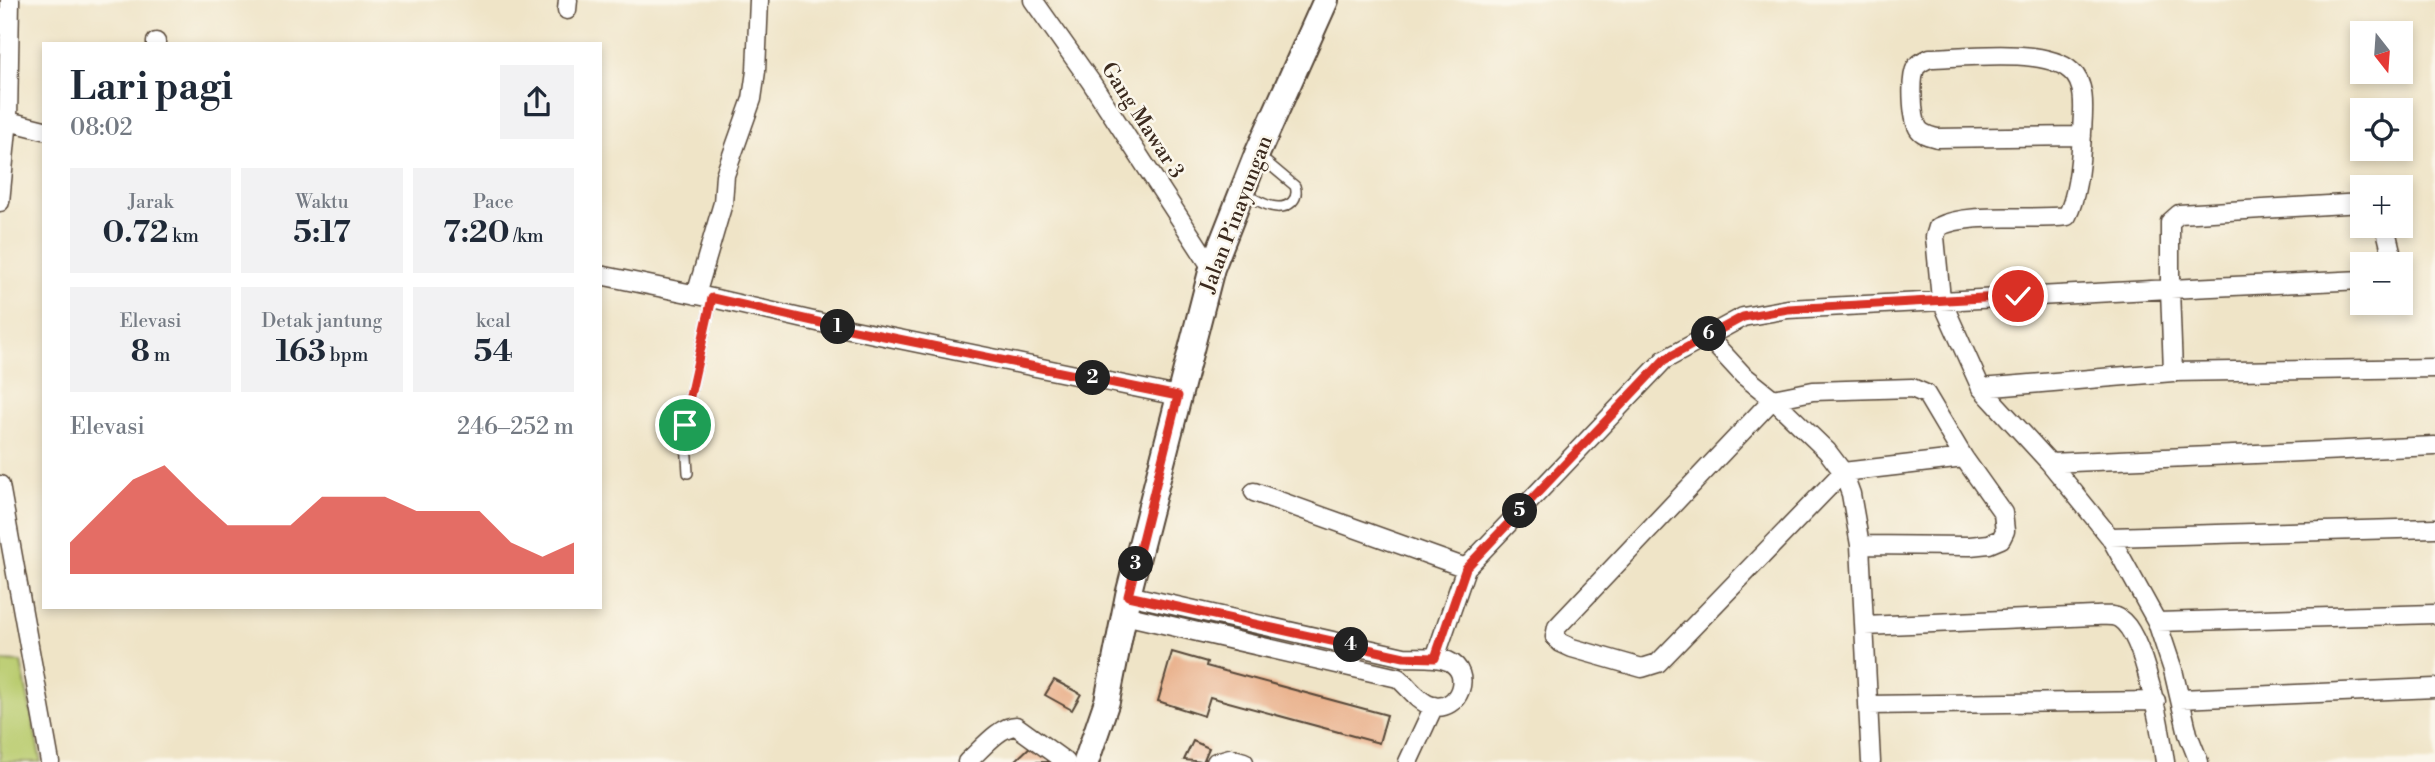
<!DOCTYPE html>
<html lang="id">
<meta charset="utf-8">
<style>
body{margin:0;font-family:"Libre Bodoni",serif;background:#f2f2f3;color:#1f2937;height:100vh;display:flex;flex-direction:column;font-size:26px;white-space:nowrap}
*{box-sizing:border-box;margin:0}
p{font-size:23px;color:#747a83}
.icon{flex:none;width:38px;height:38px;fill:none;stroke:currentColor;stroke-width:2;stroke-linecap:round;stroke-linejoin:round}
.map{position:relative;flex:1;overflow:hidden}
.drawer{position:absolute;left:42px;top:42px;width:560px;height:567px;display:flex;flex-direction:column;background:#fff;border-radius:0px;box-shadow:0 4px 10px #0003}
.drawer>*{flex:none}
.needle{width:46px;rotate:163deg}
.tools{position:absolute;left:2350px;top:21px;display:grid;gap:14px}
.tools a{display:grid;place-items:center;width:63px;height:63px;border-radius:0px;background:#fff;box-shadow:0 4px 10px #0003;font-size:35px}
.pin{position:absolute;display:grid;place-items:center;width:60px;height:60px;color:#fff;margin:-30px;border:4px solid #fff;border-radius:50%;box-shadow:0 2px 7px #0007}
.km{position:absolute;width:35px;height:35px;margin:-18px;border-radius:50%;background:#222;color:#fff;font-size:19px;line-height:35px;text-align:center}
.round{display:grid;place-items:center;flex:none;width:74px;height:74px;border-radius:0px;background:#f2f2f3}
.summary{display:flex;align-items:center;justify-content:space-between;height:119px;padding:0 28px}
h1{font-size:38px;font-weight:800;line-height:52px}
.figures{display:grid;grid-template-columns:repeat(3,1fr);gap:10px;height:119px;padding:7px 28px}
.figures div{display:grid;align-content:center;border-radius:0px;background:#f2f2f3;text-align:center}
.figures b{font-size:30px;font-weight:800}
.figures small{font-size:19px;font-weight:400}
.figures p{font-size:19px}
.chart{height:196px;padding:14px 28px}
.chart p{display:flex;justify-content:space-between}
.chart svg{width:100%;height:126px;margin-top:7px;fill:#d93025;opacity:.7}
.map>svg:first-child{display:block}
</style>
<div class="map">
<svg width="2435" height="762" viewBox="0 0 2435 762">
<rect width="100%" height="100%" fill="#fbf7ec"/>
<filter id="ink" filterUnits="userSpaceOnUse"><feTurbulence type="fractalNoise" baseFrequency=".0143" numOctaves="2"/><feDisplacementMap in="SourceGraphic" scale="14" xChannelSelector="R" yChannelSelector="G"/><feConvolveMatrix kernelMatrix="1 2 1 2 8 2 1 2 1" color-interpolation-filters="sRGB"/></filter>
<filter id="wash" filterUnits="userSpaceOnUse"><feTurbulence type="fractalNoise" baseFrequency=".00686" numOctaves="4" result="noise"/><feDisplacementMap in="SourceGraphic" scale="28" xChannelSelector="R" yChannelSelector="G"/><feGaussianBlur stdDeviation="1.57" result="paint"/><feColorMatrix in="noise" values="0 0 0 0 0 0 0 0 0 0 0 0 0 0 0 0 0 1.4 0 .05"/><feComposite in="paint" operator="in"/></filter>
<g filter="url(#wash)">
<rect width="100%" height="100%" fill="#efe4c7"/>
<path fill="#bacc6f" stroke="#7a7b46" stroke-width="2" d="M0 661 21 662 41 762H0Z"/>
<g id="blocks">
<path fill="#eab490" d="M1172 652 1207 662 1206 666 1387 715 1379 743 1210 697 1204 716 1158 701Z
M1054 680 1081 694 1072 710 1045 695Z
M1193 741 1209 748 1203 762 1184 760Z
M1033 744 1049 762H1014Z"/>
</g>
</g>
<g filter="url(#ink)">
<use href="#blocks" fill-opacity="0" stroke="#564637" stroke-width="2"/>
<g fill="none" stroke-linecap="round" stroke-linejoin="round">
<g stroke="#564637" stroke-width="12">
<path id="lane" d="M1243 193C1257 200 1278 215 1292 202 1297 197 1297 192 1295 186L1258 155
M688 473 685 425 690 396 712 298"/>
</g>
<g stroke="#564637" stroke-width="21">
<path id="street" d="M1033 0 1091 82 1212 268
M567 10 568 0
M156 42V44
M0 119 44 130
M2082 136 1937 138C1930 136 1922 135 1918 128 1912 117 1910 78 1916 67 1920 62 1924 61 1930 58 1965 57 2045 47 2071 71 2087 84 2083 113 2082 132 2081 156 2078 195 2067 216 2029 221 1971 211 1938 227L1935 237 1941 299 1981 388 2050 463 2110 537 2157 622 2173 670 2188 734 2199 762
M0 202 8 119 10 0
M2385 226 2394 264
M600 275 712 298 835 326 1178 396
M696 295 723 203 725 175 752 99 756 71 759 0
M1707 336 1743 375 1773 399 1827 451 1843 472 1851 494 1860 545 1871 762
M2173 372 2170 289 2362 280
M1981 388 2173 372 2435 368
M2050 463 2435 446
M0 485 50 762
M1254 492 1466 568
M2110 537 2435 528
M1860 545 1970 546 1989 544 2001 539 2005 531 2003 513 1964 458 1926 394 1912 388 1813 391 1773 399 1557 627 1555 637 1561 643 1572 648 1642 668 1658 663 1843 472 1964 458
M1124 615 1398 678C1409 687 1418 702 1432 706 1459 713 1474 672 1448 661 1435 656 1417 658 1404 657L1128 595
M2157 622 2435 614
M1865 626 2094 616C2102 616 2114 614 2120 619 2145 635 2161 732 2165 762
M1435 658 1466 568 1664 360 1743 317 1788 309 2170 289V222L2179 214 2362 203
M2180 699 2435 688
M1868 705 2156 701
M967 762C980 751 999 726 1016 726L1066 762
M1216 762 1230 758 1244 762
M1408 762 1434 706"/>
</g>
<g stroke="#564637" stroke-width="28">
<path id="secondary" d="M1086 762 1107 701 1128 595 1212 268 1257 154 1326 0"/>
</g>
<use href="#lane" stroke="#fff" stroke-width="9"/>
<use href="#street" stroke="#fff" stroke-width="18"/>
<use href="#secondary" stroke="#fff" stroke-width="24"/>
</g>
</g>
<g fill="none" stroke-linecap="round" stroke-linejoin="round" filter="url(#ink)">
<g stroke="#fff" stroke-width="14">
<path id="route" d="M685 425 690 396 712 298 835 326 1178 396 1128 596 1404 657 1435 658 1466 568 1664 360 1743 317 1788 309 2018 296"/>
</g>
<use href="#route" stroke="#d93025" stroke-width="9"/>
</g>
<g text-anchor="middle" stroke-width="5" stroke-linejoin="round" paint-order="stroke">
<g font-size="21" fill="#3b2a1e" stroke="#fbf7ec">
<text transform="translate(1143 120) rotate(57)" y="7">Gang Mawar 3</text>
<text transform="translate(1236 214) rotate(-69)" y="7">Jalan Pinayungan</text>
</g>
</g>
</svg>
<div class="tools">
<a><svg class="needle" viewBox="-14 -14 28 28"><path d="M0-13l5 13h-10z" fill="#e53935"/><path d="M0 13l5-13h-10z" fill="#747a83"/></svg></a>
<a><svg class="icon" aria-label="locate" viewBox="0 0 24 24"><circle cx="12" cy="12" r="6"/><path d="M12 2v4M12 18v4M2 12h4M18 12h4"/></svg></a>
<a>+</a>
<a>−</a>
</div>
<div class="pin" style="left:685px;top:425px;background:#1e9e55"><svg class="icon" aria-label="arrive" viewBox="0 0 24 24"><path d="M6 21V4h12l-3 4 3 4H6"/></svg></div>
<div class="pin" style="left:2018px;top:296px;background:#d93025"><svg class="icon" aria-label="check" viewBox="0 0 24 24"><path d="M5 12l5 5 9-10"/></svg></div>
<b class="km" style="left:838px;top:327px">1</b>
<b class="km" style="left:1093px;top:378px">2</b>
<b class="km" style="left:1136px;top:564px">3</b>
<b class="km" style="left:1351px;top:645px">4</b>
<b class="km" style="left:1520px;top:511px">5</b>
<b class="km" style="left:1709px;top:334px">6</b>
<section class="drawer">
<div class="summary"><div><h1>Lari pagi</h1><p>08:02</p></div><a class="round"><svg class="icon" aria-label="share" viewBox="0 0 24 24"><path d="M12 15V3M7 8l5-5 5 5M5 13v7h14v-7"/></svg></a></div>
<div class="figures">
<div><p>Jarak</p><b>0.72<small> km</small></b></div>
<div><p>Waktu</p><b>5:17</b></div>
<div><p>Pace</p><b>7:20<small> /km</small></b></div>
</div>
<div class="figures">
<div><p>Elevasi</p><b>8<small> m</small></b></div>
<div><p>Detak jantung</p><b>163<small> bpm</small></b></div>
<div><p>kcal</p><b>54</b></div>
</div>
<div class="chart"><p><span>Elevasi</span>246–252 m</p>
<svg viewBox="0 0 160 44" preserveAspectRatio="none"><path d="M0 44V33L10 22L20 11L30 6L40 17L50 27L60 27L70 27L80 17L90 17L100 17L110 22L120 22L130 22L140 33L150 38L160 33V44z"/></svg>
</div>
</section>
</div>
